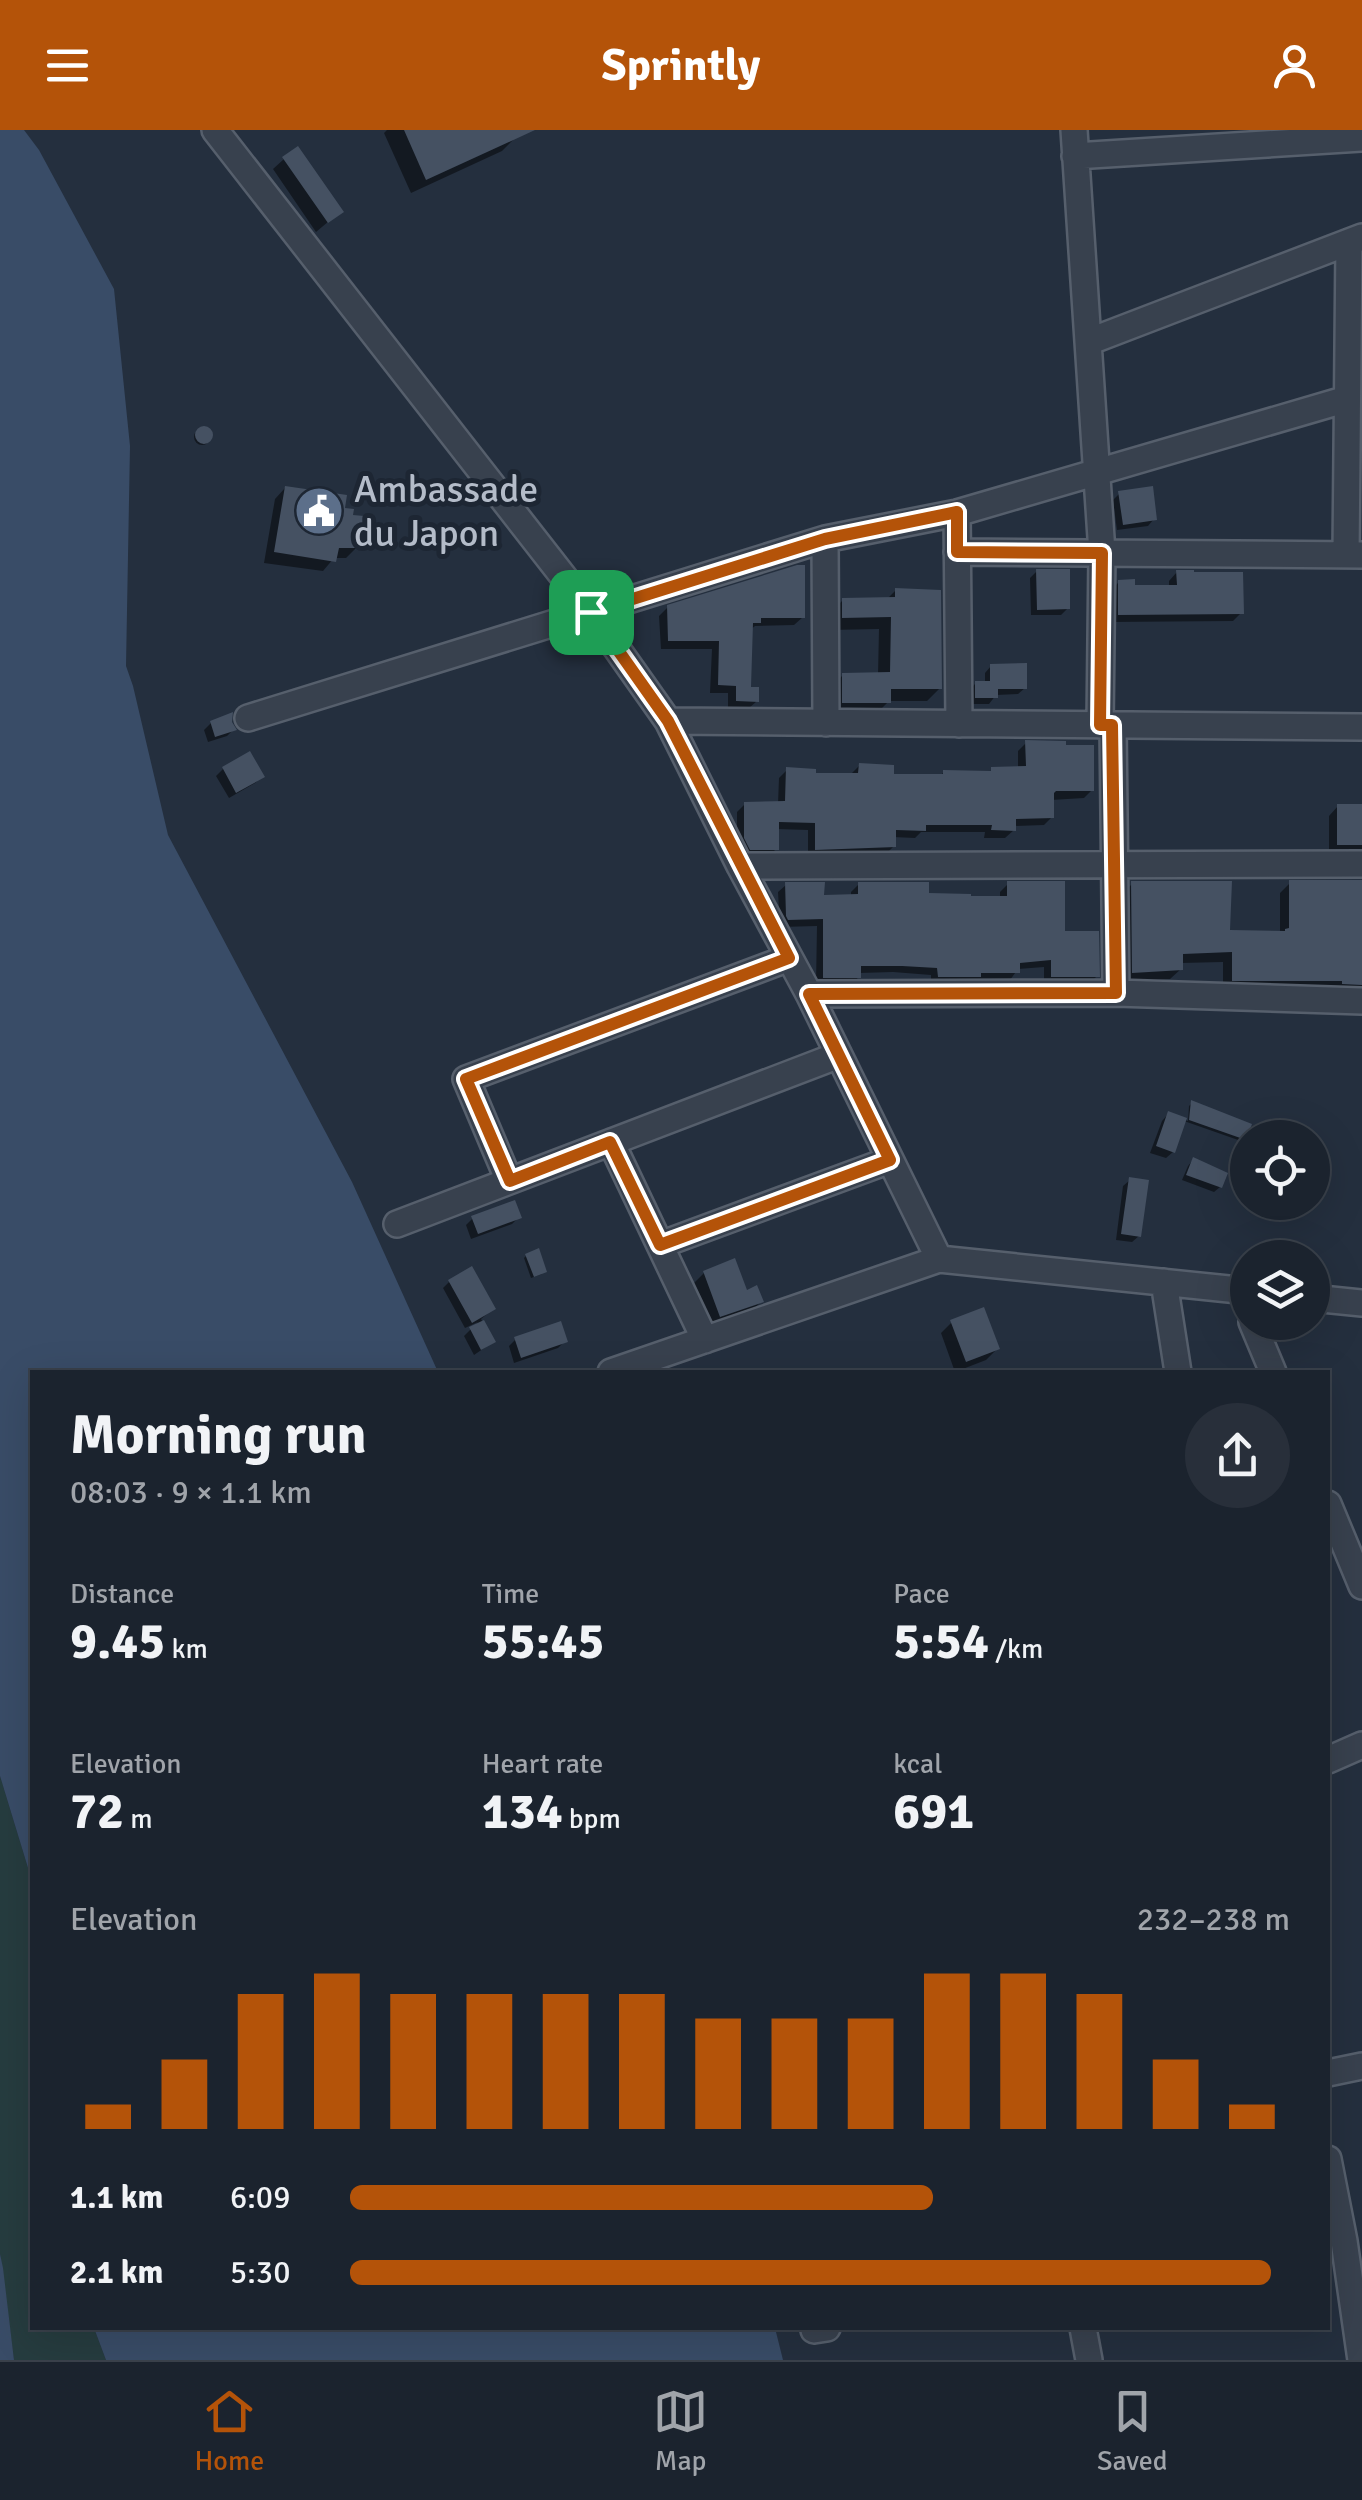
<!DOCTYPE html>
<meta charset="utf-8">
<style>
body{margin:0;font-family:Signika,sans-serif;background:#282f3a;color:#f1f3f6;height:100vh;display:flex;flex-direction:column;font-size:38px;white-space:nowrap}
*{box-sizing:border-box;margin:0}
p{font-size:32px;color:#a0a4aa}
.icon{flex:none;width:55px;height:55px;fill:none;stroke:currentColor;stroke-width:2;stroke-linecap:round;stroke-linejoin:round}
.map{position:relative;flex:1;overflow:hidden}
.sheet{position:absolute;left:30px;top:1240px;width:1300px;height:960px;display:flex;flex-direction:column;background:#1b232e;border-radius:0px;box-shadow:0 10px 40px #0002,0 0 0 2px #39404a}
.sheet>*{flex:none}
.buttons{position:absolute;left:1230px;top:990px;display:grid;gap:20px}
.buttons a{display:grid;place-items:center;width:100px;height:100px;border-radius:50%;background:#1b232e;box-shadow:0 10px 40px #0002,0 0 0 2px #39404a;font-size:50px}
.pin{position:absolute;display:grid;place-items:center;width:85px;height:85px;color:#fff;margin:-42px;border-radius:20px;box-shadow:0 5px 15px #0006}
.round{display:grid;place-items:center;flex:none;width:105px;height:105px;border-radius:52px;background:#282f3a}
.overview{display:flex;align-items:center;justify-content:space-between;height:170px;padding:0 40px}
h1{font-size:55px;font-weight:700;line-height:75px}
.stats{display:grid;grid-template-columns:repeat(3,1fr);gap:15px;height:170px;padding:10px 40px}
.stats div{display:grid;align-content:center}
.stats b{font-size:50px;font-weight:700}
.stats small{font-size:28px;font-weight:400}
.stats p{font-size:28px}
.chart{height:280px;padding:20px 40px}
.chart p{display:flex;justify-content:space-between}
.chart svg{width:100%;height:180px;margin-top:10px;stroke:#b45309;stroke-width:6}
ul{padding:0 40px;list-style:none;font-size:32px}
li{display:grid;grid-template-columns:160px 120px 1fr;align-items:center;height:75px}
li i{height:25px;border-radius:12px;background:#b45309}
header{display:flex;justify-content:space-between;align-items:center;height:130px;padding:0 40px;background:#b45309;color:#fff;font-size:45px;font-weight:700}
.dock{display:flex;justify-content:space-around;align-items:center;height:140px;border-top:2px solid #39404a;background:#1b232e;font-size:28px;color:#a0a4aa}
.dock a{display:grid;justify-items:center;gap:5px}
.dock .active{color:#b45309}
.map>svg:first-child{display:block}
</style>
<header><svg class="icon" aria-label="menu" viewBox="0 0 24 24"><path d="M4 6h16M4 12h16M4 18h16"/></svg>Sprintly<svg class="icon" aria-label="person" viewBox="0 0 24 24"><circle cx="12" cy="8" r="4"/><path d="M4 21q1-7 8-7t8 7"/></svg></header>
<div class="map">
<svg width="1362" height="2230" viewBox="0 0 1362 2230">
<rect width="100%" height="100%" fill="#242f3e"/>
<path fill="#263c3f" d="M0 1646 32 1751V2198H94L106 2230H14L0 2124Z"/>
<path fill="#394c67" d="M0 0H24L39 20 114 159 130 316 126 536 133 556 168 705 352 1052 438 1242H32V1751L0 1646Z
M0 2124 3 2138 14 2230H0Z
M94 2198H775L783 2230H106Z"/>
<path fill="#0007" d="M387 0H513L516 7 502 21 411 63 384 3Z
M284 29 341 81 316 102 273 39Z
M194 307a8 8 0 1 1 16 0a8 8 0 1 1-16 0Z
M285 358 342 380 357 417 346 428H334L323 441 264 433 275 369Z
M1120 363 1154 389 1148 396 1117 400 1113 370Z
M1037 441 1068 478 1061 485H1031L1030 448Z
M1177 442 1241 483 1233 491 1110 492 1111 460 1119 452 1133 458 1169 457V451Z
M896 460 940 558 927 571H889L876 584 830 585V558L843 545H878L879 499 830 500V483L843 470H886Z
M668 477 803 487 794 495 755 496 750 500 748 560 757 571 748 579H728V563H710L712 519H661L659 486Z
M991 536 1025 558 1018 564 996 565 989 574H969V560L976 553H985V543Z
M211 593 234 599 227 606 208 612 204 600Z
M1026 613 1092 660 1084 668 1051 670 1052 687 1044 695 1014 696V700L1005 708H984L985 702H921L915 708 893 707 894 716 886 724 808 726V700L776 699V719L768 727H742L737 717V682L745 674H778L779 648 787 640 813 646 852 643 860 635 891 647 940 646 944 642 988 643 992 640 1018 639V621Z
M249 625 262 646 255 653 229 668 216 646 223 639Z
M1338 676H1362V724H1329V686Z
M1290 753H1362V866L1223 860V832L1181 833V839L1170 849 1123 852 1122 764 1132 754 1228 803H1280V763Z
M859 754 926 766 1000 768V762L1008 754 1063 803 1097 846 1089 854H1044V837L1018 839 1010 850H975L971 854H931V845L893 842 859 843V847L851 854H816L817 796 780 797 778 762 786 755 822 768 851 767V762Z
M1192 973 1244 1008 1241 1011 1184 991 1173 1022 1166 1028 1150 1023 1162 991 1168 984 1188 991 1189 976Z
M1193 1030 1220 1057 1214 1062 1182 1050 1188 1036Z
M1130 1050 1139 1106 1132 1112 1116 1110 1123 1056Z
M519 1087 512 1094 471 1109 466 1095 473 1088Z
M526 1126 542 1144 531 1148 524 1128Z
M704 1143 746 1163 761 1172 750 1182 709 1196 693 1154Z
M449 1152 493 1179 481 1189 493 1212 474 1225 464 1206 478 1192 465 1198 443 1158Z
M952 1192 997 1219 986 1230 955 1242 941 1203Z
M515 1210 565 1211 558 1218 514 1233 509 1216Z"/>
<path fill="#455162" d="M404 0H535L426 50Z
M298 16 344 82 328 93 282 27Z
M195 305a9 9 0 1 1 18 0a9 9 0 1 1-18 0Z
M285 356 347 365 345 378 354 379 353 385 364 386 359 418H339L336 432 274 422Z
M1153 356 1157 390 1123 395 1118 361Z
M797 435H805V488H761V493H753L751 557H759V572L736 571V556L718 555 719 511H668L667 475Z
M1036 439H1070V479L1037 480Z
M1176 440H1194V442H1243L1244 484 1118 485V450L1135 449V455H1177Z
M895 458 941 460 942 559H891V573H842V543L890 542 891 487 842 488V468L895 467Z
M1027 533V559H998V568H975V551H990V534Z
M233 582 232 592 237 600 215 607 210 591Z
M1025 610 1066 611V615H1094V661H1056L1054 663V688L1016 689V701L991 700 992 695H926V701L896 700V717L815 720V693L779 692V720H750L744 708V672L785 671 786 637 816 639V643H858L859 633 894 635V644H943V640L991 641V637L1026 636Z
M250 621 265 647 236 663 222 637Z
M1337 674H1362V715H1337Z
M1289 750H1362V855L1342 854V851H1232V822L1183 824V840L1132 843 1131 751H1232L1230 800 1285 801V799L1289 798Z
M1007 751H1065V801H1099L1100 847H1051V830L1020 833V843H981V847H938L937 838 902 836H861V848H823V789L788 790 786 786 785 752H825L824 765 858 764V752H929V763L971 764V766H1007Z
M1191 970 1252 994 1246 1010 1189 990Z
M1168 981 1187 988 1175 1023 1156 1016Z
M1193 1027 1228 1043 1222 1058 1186 1045Z
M1129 1047 1149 1050 1141 1107 1121 1104Z
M515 1070 522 1088 478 1104 471 1086Z
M539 1118 547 1142 534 1147 525 1124Z
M735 1128 747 1160 757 1155 764 1172 720 1187 703 1141Z
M472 1136 496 1179 472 1193 448 1150Z
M984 1177 1000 1219 966 1232 950 1190Z
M484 1190 496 1212 481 1220 469 1197Z
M561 1191 568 1212 521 1228 514 1207Z"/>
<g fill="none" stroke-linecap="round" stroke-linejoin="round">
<g stroke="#565f6c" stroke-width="30">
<path id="minor" d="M215 0 591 482 668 591 740 736 809 864 939 1129 1248 1161
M1074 0 1102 423 1100 595
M1075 26 1362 8
M1088 212 1362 107
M957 383 959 594
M825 409 826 593
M957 422 1362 425
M1346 425 1349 112
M248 588 825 409 957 383 1347 269
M668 591 1362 597
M1113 595 1116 863
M740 736 1362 734
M809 864 1116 863 1362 871
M611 1012 705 1210
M509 1051 466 949 789 828
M397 1094 839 925
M660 1115 890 1030
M1164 1152 1178 1242
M1312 1168 1362 1173
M1252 1192 1273 1242
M611 1242 939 1129
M1328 1374 1362 1456
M1328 1630 1362 1615
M1328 1943 1362 1936
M1328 2029 1344 2111 1361 2230
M1083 2198 1089 2230
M814 2200 827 2198"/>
</g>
<use href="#minor" stroke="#38414e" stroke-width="25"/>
</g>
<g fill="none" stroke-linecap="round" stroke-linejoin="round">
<g stroke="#fff" stroke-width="20">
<path id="route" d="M957 382V422L1102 423 1100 595H1112L1116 863 809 864 890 1030 660 1115 610 1012 510 1051 466 949 789 828 668 591 591 482 825 409Z"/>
</g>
<use href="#route" stroke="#b45309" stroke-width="12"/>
</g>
<defs>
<g id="civic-disc" transform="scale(2.5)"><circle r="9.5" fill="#5c6f8a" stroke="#1d2633"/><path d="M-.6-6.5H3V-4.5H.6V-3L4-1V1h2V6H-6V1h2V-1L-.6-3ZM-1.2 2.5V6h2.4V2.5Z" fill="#fff"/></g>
</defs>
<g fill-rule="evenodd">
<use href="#civic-disc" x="319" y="381"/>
</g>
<g text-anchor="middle" stroke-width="10" stroke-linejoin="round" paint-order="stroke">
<g font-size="38" fill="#b4bcc9" stroke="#1d2633" text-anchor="start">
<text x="354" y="372">Ambassade<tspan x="354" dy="44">du Japon</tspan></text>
</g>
</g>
</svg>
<div class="buttons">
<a><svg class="icon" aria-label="locate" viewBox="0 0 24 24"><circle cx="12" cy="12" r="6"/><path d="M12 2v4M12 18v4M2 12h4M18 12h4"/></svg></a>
<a><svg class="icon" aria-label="layers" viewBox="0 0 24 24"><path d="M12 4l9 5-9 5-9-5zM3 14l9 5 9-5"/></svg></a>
</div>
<div class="pin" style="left:591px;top:482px;background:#1e9e55"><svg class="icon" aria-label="arrive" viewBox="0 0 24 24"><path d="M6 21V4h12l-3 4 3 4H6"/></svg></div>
<section class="sheet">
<div class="overview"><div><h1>Morning run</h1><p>08:03 · 9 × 1.1 km</p></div><a class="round"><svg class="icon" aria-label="share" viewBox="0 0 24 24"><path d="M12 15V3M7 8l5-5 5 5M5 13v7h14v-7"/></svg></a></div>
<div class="stats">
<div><p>Distance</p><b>9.45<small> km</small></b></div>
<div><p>Time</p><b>55:45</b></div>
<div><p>Pace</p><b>5:54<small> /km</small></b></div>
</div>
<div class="stats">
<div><p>Elevation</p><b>72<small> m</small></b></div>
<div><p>Heart rate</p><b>134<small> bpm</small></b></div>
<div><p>kcal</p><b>691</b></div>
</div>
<div class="chart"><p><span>Elevation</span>232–238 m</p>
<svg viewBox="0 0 160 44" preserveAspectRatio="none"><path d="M5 44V38M15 44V27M25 44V11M35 44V6M45 44V11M55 44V11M65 44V11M75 44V11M85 44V17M95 44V17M105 44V17M115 44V6M125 44V6M135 44V11M145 44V27M155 44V38"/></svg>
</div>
<ul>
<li><b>1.1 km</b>6:09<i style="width:62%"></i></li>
<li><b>2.1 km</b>5:30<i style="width:98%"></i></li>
</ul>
</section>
</div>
<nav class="dock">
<a class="active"><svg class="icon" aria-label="home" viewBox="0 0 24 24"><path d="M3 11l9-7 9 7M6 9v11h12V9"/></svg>Home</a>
<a><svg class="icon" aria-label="map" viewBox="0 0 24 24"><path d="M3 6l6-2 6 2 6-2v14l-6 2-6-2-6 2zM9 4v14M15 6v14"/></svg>Map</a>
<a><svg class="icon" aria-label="saved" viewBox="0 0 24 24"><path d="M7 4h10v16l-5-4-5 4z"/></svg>Saved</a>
</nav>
